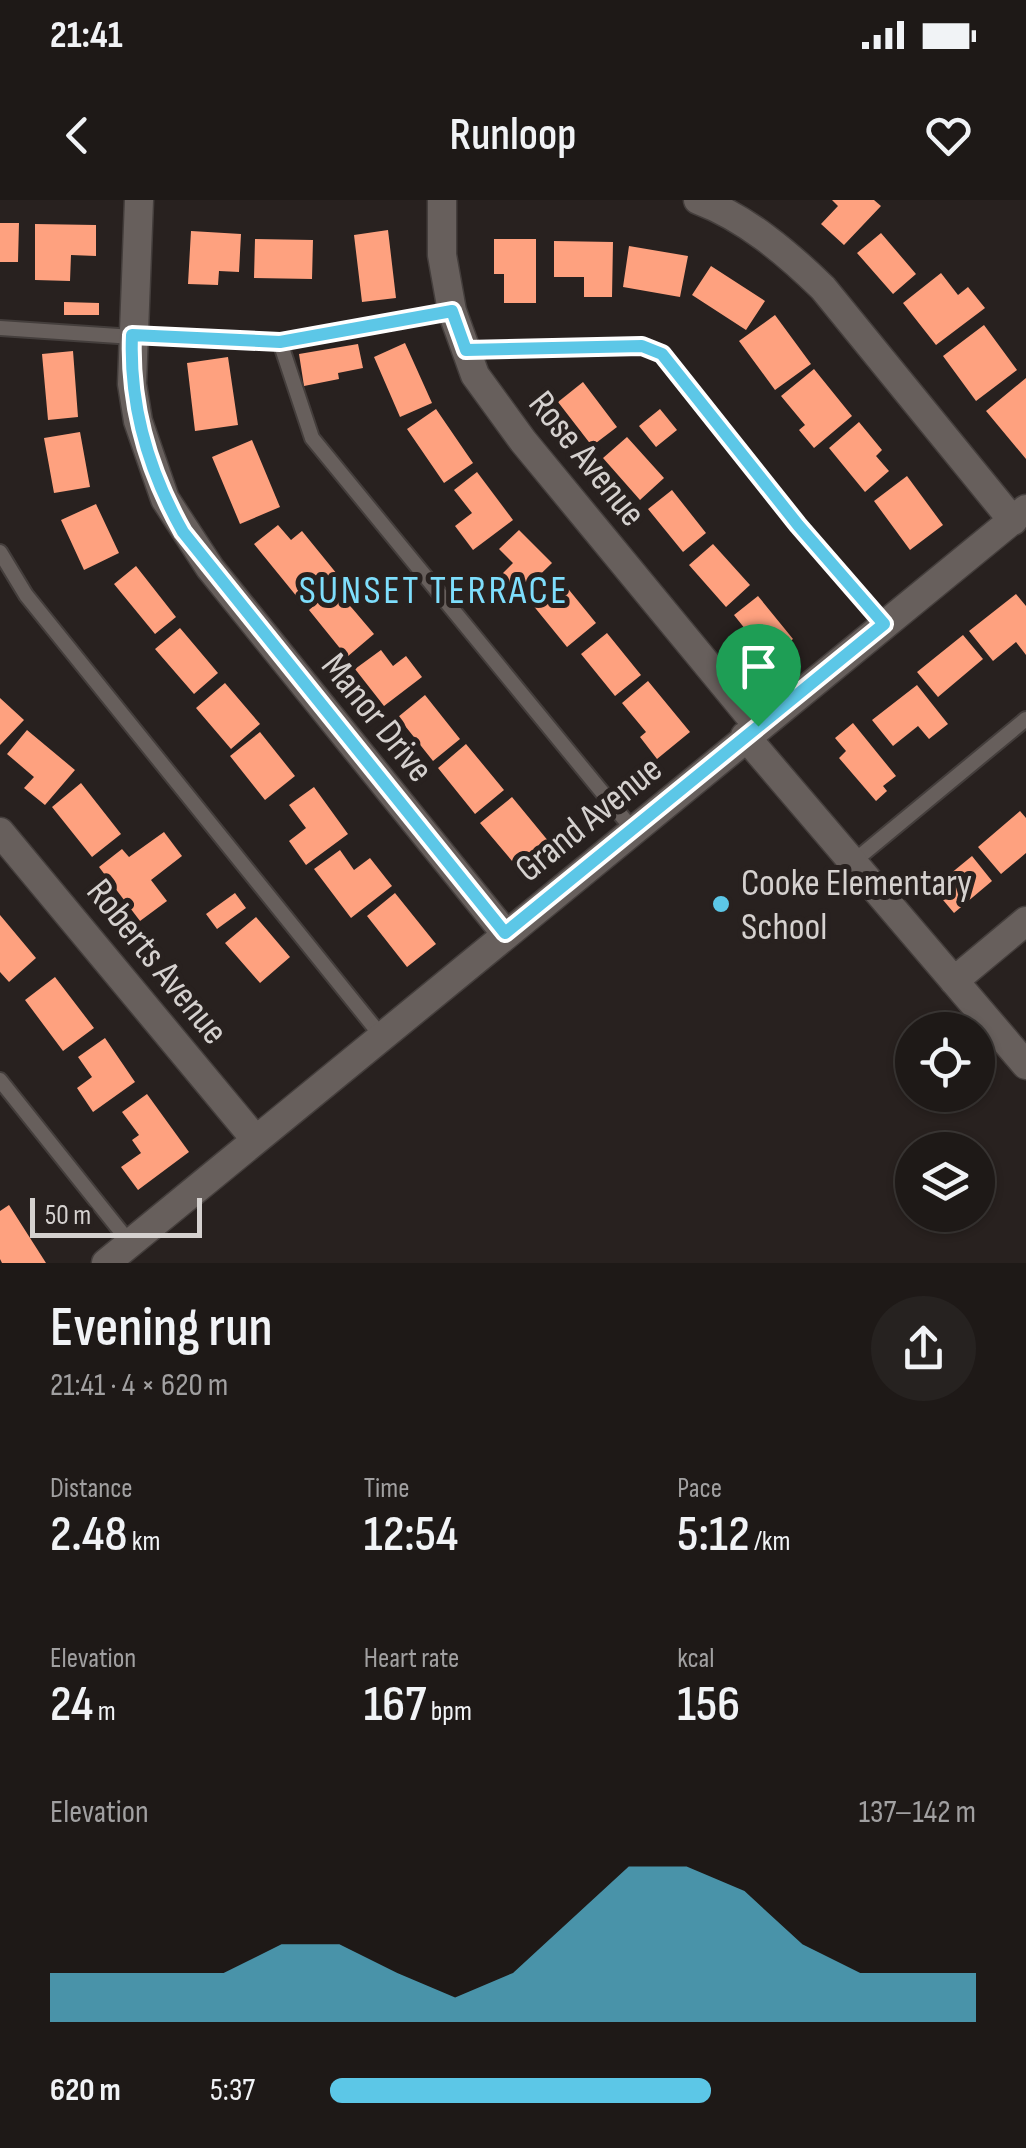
<!DOCTYPE html>
<meta charset="utf-8">
<style>
body{margin:0;font-family:"Sofia Sans Condensed",sans-serif;background:#262220;color:#f1f3f6;height:100vh;display:flex;flex-direction:column;font-size:38px;white-space:nowrap}
*{box-sizing:border-box;margin:0}
p{font-size:32px;color:#a1a0a1}
.icon{flex:none;width:55px;height:55px;fill:none;stroke:currentColor;stroke-width:2;stroke-linecap:round;stroke-linejoin:round}
.map{position:relative;height:1063px;overflow:hidden}
.details{display:flex;flex-direction:column;background:#1e1917;flex:1}
.details>*{flex:none}
.fabs{position:absolute;left:895px;top:812px;display:grid;gap:20px}
.fabs a{display:grid;place-items:center;width:100px;height:100px;border-radius:50%;background:#1e1917;box-shadow:0 2px 8px #0004,0 0 0 2px #3c3836;font-size:50px}
.scale{position:absolute;left:30px;bottom:25px;width:172px;box-sizing:border-box;padding-left:10px;border:5px solid #d5d1cf;border-top:0;font-size:28px;line-height:35px;white-space:nowrap;color:#d5d1cf;-webkit-text-stroke:8px #28211f;paint-order:stroke}
.pin{position:absolute;display:grid;place-items:center;width:85px;height:85px;color:#fff;margin:-102px -42px;border-radius:50% 50% 50% 0;rotate:-45deg;box-shadow:0 0 10px #0007}
.pin .icon{rotate:45deg}
.round{display:grid;place-items:center;flex:none;width:105px;height:105px;border-radius:52px;background:#262220}
.overview{display:flex;align-items:center;justify-content:space-between;height:170px;padding:0 50px}
h1{font-size:55px;font-weight:600;line-height:75px}
.stats{display:grid;grid-template-columns:repeat(3,1fr);gap:15px;height:170px;padding:10px 50px}
.stats div{display:grid;align-content:center}
.stats b{font-size:50px;font-weight:600}
.stats small{font-size:28px;font-weight:400}
.stats p{font-size:28px}
.chart{height:280px;padding:20px 50px}
.chart p{display:flex;justify-content:space-between}
.chart svg{width:100%;height:180px;margin-top:10px;fill:#5cc7e7;opacity:.7}
ul{padding:0 50px;list-style:none;font-size:32px}
li{display:grid;grid-template-columns:160px 120px 1fr;align-items:center;height:75px}
li i{height:25px;border-radius:12px;background:#5cc7e7}
.status{display:flex;justify-content:space-between;align-items:center;height:70px;padding:0 50px;background:#1e1917;direction:ltr}
.status svg{height:28px;fill:currentColor}
header{display:flex;justify-content:space-between;align-items:center;height:130px;padding:0 50px;background:#1e1917;font-size:45px;font-weight:600}
.map>svg:first-child{display:block}
</style>
<div class="status"><b>21:41</b><svg viewBox="0 0 49 12"><path d="M0 12V9h3v3zM5 12V6h3v6zM10 12V3h3v9zM15 12V0h3v12zM26 1h20v11H26zM47 4h2v5h-2z"/></svg></div>
<header><svg class="icon" aria-label="back" viewBox="0 0 24 24"><path d="M15 5l-7 7 7 7"/></svg>Runloop<svg class="icon" aria-label="heart" viewBox="0 0 24 24"><path d="M12 20l-8-8c-3-5 5-10 8-4 3-6 11-1 8 4z"/></svg></header>
<div class="map">
<svg width="1026" height="1063" viewBox="0 0 1026 1063">
<rect width="100%" height="100%" fill="#28211f"/>
<path fill="#fea17f" d="M832 0H874L881 6 844 45 821 24 838 6Z
M0 23H19L18 62H0Z
M35 24 96 25V56L71 55 70 81 35 80Z
M388 30 396 98 362 102 354 35Z
M191 31 241 34 239 72 219 71 218 85 188 84Z
M881 33 916 74 893 94 857 53Z
M255 39 313 40 312 79 254 78Z
M494 39H536V103H504V74H494Z
M554 41 613 42 612 97H584V77H554Z
M629 46 688 56 680 97 623 87Z
M711 66 765 101 746 130 692 95Z
M941 73 958 95 968 87 985 108 936 145 903 103Z
M64 102 99 103V115H64Z
M775 115 811 164 775 190 739 141Z
M984 125 1017 170 976 201 943 156Z
M405 143 432 203 400 217 374 157Z
M358 144 363 168 338 173 339 179 304 186 299 154Z
M73 151 78 217 48 220 42 154Z
M228 157 238 225 195 231 187 163Z
M814 169 852 216 814 248 799 230 805 225 781 196Z
M1026 178V259L986 211Z
M583 182 617 227 592 246 558 202Z
M436 209 473 263 444 283 407 229Z
M660 209 677 230 656 247 639 226Z
M859 222 882 250 876 256 889 271 865 292 829 248Z
M80 232 90 287 54 293 44 238Z
M627 237 664 278 640 300 603 258Z
M252 240 280 307 240 324 212 257Z
M477 272 513 320 473 350 455 326 472 313 454 290Z
M907 276 943 325 910 350 874 301Z
M672 290 706 333 683 352 648 309Z
M96 304 119 353 84 370 61 320Z
M278 325 291 340 302 331 337 374 302 403 254 344Z
M519 330 552 363 519 395 500 376 513 363 499 349Z
M713 344 750 385 726 407 689 365Z
M136 366 176 417 155 434 114 384Z
M561 380 596 423 567 447 532 404Z
M335 388 374 434 347 457 309 410Z
M1016 394 1026 406V455L1016 442 993 461 969 431Z
M758 396 793 439 769 459 734 415Z
M180 428 218 473 194 494 155 449Z
M607 433 641 475 615 496 581 454Z
M963 435 983 459 938 497 917 472Z
M381 450 393 466 406 456 422 477 384 506 355 469Z
M648 481 690 532 657 559 640 537 646 532 622 503Z
M225 483 260 524 231 549 196 508Z
M917 485 948 524 929 539 918 526 893 546 872 520Z
M425 495 460 539 433 561 398 517Z
M0 498 24 520 0 545Z
M853 523 896 576 883 586 887 591 876 601 839 558 846 551 835 538Z
M27 530 75 570 45 605 24 588 34 577 7 554Z
M260 532 295 576 265 600 230 556Z
M466 544 504 590 475 614 438 568Z
M81 583 121 634 92 657 52 607Z
M314 587 348 634 306 665 289 641 306 628 289 605Z
M512 597 554 648 523 674 480 623Z
M1020 611 1026 618V653L1001 674 978 647Z
M164 632 182 656 151 680 167 701 140 721 99 667 122 649 129 657Z
M340 650 354 670 370 658 392 686 351 718 314 669Z
M972 656 992 681 954 713 933 688Z
M235 693 246 708 217 729 206 714Z
M395 693 436 744 407 767 367 716Z
M0 715 36 758 9 782 0 772Z
M256 717 290 757 260 783 225 743Z
M55 777 94 828 63 851 25 800Z
M105 838 135 882 93 912 77 888 92 877 78 857Z
M147 894 189 952 138 990 121 967 141 953 132 940 139 935 122 912Z
M9 1005 46 1063H2L0 1059V1011Z"/>
<g fill="none" stroke-linecap="round" stroke-linejoin="round">
<g stroke="#443e3c" stroke-width="18">
<path id="lane" d="M0 128 133 137
M133 135 280 142 452 111
M280 142 312 238 634 631
M466 150 642 146 661 154 798 325 884 424
M0 352 26 395 383 838
M853 662 1026 519
M0 880 130 1043"/>
</g>
<g stroke="#443e3c" stroke-width="31">
<path id="street" d="M139 0 132 184 138 221 165 299 210 368 505 733
M442 0V55L452 111 475 175 523 241 758 526
M698 0C746 18 787 53 823 88L1013 321
M745 536 1026 865
M0 632 256 940
M954 781 1026 721
M106 1063 1026 309"/>
</g>
<use href="#lane" stroke="#675f5c" stroke-width="14"/>
<use href="#street" stroke="#675f5c" stroke-width="28"/>
</g>
<g fill="none" stroke-linecap="round" stroke-linejoin="round">
<g stroke="#fff" stroke-width="20">
<path id="route" d="M452 111 466 150 642 146 662 154 798 325 884 424 505 733 183 332C148 270 129 206 132 135L280 142Z"/>
</g>
<use href="#route" stroke="#5cc7e7" stroke-width="12"/>
</g>
<circle fill="#5cc7e7" stroke="#28211f" stroke-width="4" cx="721" cy="704" r="10"/>
<g text-anchor="middle" stroke-width="10" stroke-linejoin="round" paint-order="stroke">
<g font-size="38" fill="#d5d1cf" stroke="#28211f">
<text transform="translate(588 258) rotate(51)" y="13">Rose Avenue</text>
<text transform="translate(378 517) rotate(51)" y="13">Manor Drive</text>
<text transform="translate(588 618) rotate(-39)" y="13">Grand Avenue</text>
<text transform="translate(158 761) rotate(51)" y="13">Roberts Avenue</text>
</g>
<g font-size="38" fill="#d5d1cf" stroke="#28211f" text-anchor="start">
<text x="741" y="695">Cooke Elementary<tspan x="741" dy="44">School</tspan></text>
</g>
<g font-size="40" letter-spacing="2.5" fill="#7edefc" stroke="#28211f">
<text x="434" y="403">SUNSET TERRACE</text>
</g>
</g>
</svg>
<div class="fabs">
<a><svg class="icon" aria-label="locate" viewBox="0 0 24 24"><circle cx="12" cy="12" r="6"/><path d="M12 2v4M12 18v4M2 12h4M18 12h4"/></svg></a>
<a><svg class="icon" aria-label="layers" viewBox="0 0 24 24"><path d="M12 4l9 5-9 5-9-5zM3 14l9 5 9-5"/></svg></a>
</div>
<div class="scale">50 m</div>
<div class="pin" style="left:758px;top:526px;background:#1e9e55"><svg class="icon" aria-label="arrive" viewBox="0 0 24 24"><path d="M6 21V4h12l-3 4 3 4H6"/></svg></div>
</div>
<section class="details">
<div class="overview"><div><h1>Evening run</h1><p>21:41 · 4 × 620 m</p></div><a class="round"><svg class="icon" aria-label="share" viewBox="0 0 24 24"><path d="M12 15V3M7 8l5-5 5 5M5 13v7h14v-7"/></svg></a></div>
<div class="stats">
<div><p>Distance</p><b>2.48<small> km</small></b></div>
<div><p>Time</p><b>12:54</b></div>
<div><p>Pace</p><b>5:12<small> /km</small></b></div>
</div>
<div class="stats">
<div><p>Elevation</p><b>24<small> m</small></b></div>
<div><p>Heart rate</p><b>167<small> bpm</small></b></div>
<div><p>kcal</p><b>156</b></div>
</div>
<div class="chart"><p><span>Elevation</span>137–142 m</p>
<svg viewBox="0 0 160 44" preserveAspectRatio="none"><path d="M0 44V32L10 32L20 32L30 32L40 25L50 25L60 32L70 38L80 32L90 19L100 6L110 6L120 12L130 25L140 32L150 32L160 32V44z"/></svg>
</div>
<ul>
<li><b>620 m</b>5:37<i style="width:59%"></i></li>
</ul>
</section>
